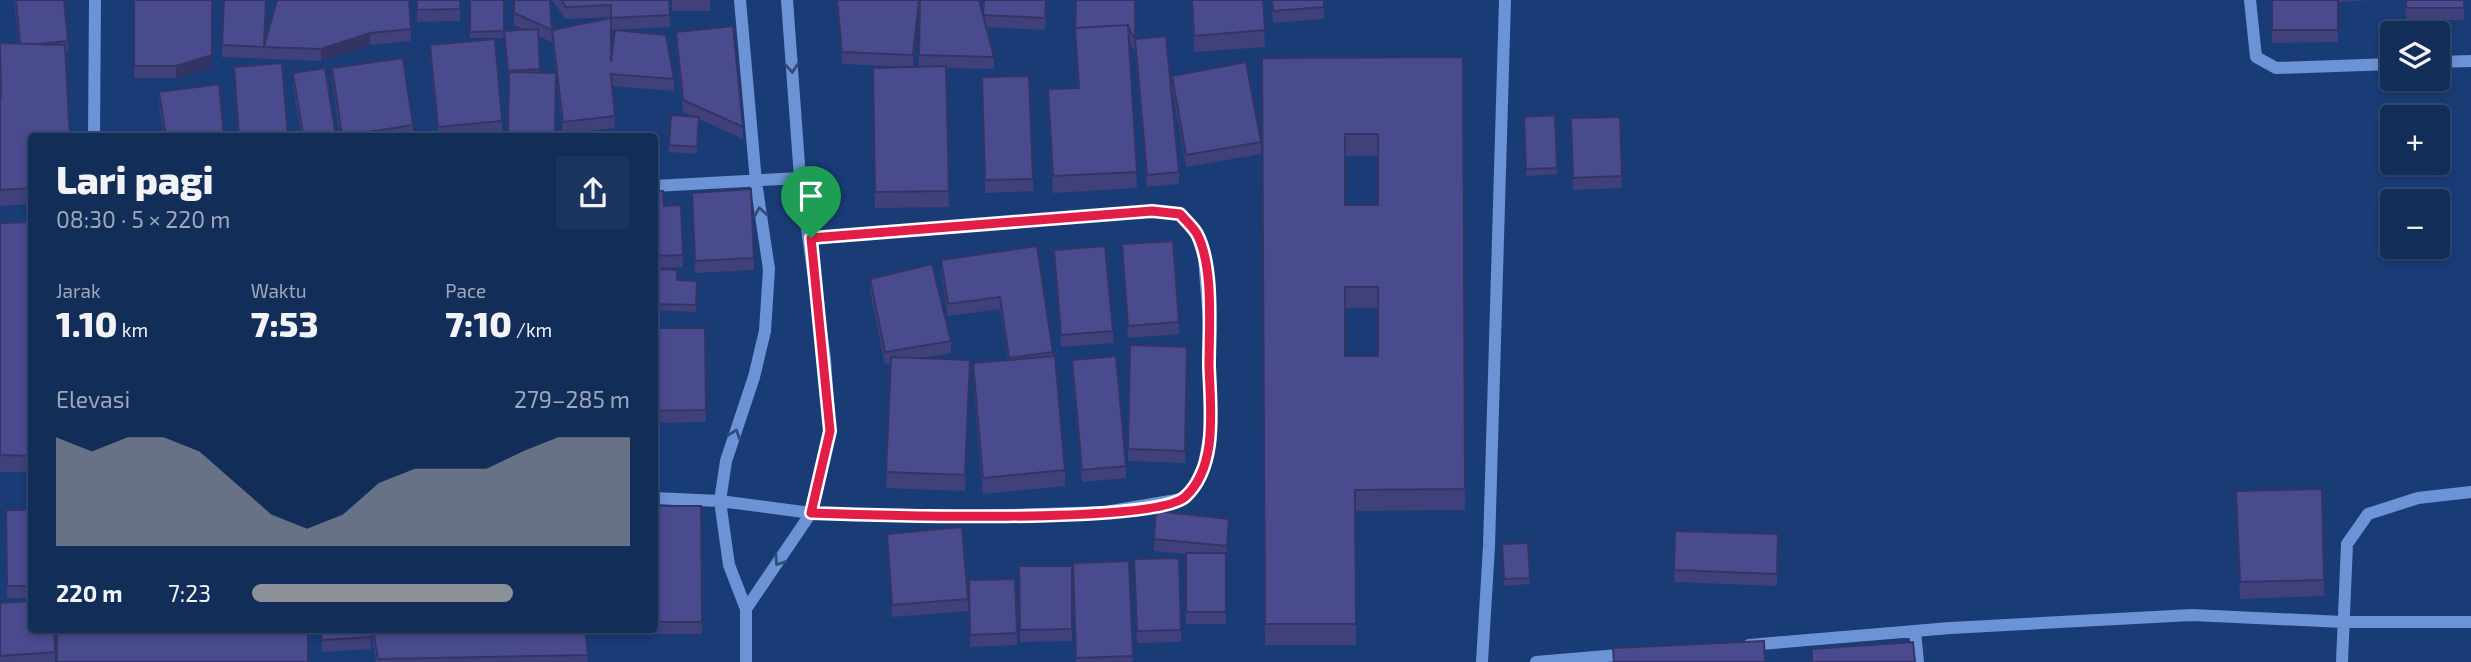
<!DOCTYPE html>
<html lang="id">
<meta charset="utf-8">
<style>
body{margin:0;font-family:"Exo 2",sans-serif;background:#1c355f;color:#f1f3f6;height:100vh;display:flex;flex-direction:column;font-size:26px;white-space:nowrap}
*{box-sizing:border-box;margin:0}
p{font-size:23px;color:#9da8ba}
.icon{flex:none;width:38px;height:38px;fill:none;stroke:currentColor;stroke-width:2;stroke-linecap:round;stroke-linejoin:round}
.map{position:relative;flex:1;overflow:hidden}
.side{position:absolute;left:28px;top:133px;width:630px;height:500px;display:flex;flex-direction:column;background:#132d59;border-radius:7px;box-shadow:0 4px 10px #0003,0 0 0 2px #32496f}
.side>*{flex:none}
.fabs{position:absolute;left:2380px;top:21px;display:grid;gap:14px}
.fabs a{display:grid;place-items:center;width:70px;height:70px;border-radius:7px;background:#132d59;box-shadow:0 4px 10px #0003,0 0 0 2px #32496f;font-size:35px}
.pin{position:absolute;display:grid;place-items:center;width:60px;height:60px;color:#fff;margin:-72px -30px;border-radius:50% 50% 50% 0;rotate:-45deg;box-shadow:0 0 7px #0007}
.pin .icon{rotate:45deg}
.round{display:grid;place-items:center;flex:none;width:74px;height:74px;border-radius:7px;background:#1c355f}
.head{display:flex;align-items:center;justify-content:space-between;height:119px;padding:0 28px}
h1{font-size:38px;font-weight:800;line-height:52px}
.stats{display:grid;grid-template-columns:repeat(3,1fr);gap:10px;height:119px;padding:7px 28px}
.stats div{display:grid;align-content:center}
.stats b{font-size:35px;font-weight:800}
.stats small{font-size:19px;font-weight:400}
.stats p{font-size:19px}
.chart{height:196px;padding:14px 28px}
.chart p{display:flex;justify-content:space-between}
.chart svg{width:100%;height:126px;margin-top:7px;fill:#8c9099;opacity:.7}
ul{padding:0 28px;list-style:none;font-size:23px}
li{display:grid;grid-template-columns:112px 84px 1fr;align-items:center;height:52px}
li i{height:18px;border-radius:9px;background:#8c9099}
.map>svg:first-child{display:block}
</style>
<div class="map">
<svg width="2471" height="662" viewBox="0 0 2471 662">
<rect width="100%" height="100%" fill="#193c77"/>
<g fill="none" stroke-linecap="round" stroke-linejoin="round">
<path stroke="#6c93d6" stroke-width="12" d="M740 0 756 182 769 269 765 331 754 377 726 461 720 501 729 565 746 609V662
M2250 0 2256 57 2276 68 2392 64
M2438 62 2471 61
M94 136 95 0
M654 186 800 178
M654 498 720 501 811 513 950 517 1105 512 1182 499 1193 488 1204 465 1210 431 1209 322 1204 258 1197 234 1180 214 1152 211 811 238
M746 609 811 513 830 431 825 359 800 178 787 0
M1915 631 1918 662
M1749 645 1950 628 2192 615 2343 622H2471
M1482 662 1489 546 1505 0
M1536 662 1630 654
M2342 662 2347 544 2368 514 2418 498 2471 492"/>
</g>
<path fill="#40407b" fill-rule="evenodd" d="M14 0H64L68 41V53L66 54 32 136V204L0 206V43L19 44Z
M134 0 212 67 176 78H134Z
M417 0H460V21L417 22Z
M470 0 504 31 525 30 514 25V0L552 30 611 17 566 19 552 0H669L670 27 611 30V62L674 79V91L612 86 615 128 563 134 552 42 538 36 540 72 508 77 504 38H470Z
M672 0H710V11H672Z
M836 0H979L983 17 984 0H1047L1045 30 986 27 994 57V69L946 68 949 207 875 208 873 68 919 67V7L913 67 842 64Z
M1135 0V51L1129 43 1137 188 1053 193 1048 89 1078 88 1075 28Z
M1191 0H1263L1265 47 1194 52Z
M1271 0H1324V19L1273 23Z
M2272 0H2371L2338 2V42L2272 43Z
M2405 0H2464V20H2406Z
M411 29V41L370 45 321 61 222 57V45H264Z
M676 32 743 127V139L699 119 697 154 669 152V145L694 117 683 112 676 44Z
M1135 39 1179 172V184L1147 187 1135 51Z
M430 45 502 121V133L463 136H438L430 57Z
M1463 57 1465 510 1356 511V645H1265L1262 58ZM1345 156H1378V205H1345ZM1345 308H1378V356H1345Z
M234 67 288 136H238Z
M332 68 413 125V136H340L332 80Z
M293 73 336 136H301L293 85Z
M1172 76 1261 142V154L1186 167 1172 88Z
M982 89 1033 179V191L985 193Z
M159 92 224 136H164L159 104Z
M1555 115 1557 174 1526 176 1524 117Z
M1620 117 1622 188 1573 190 1571 118Z
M654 192 664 206 681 205 683 267 654 268Z
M692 193 754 258V270L695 273Z
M32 222V472H0V223Z
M1122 244 1179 322V334L1128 338Z
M1037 246 1053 352 1065 470V486L983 494 973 379V363L1008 360 1000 309 948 316 941 272V260Z
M1054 250 1113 331V343L1061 347 1054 262Z
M654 269 677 280 697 281 696 312 654 310Z
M870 279 951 341V353L921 358 970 377 965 491 886 488 890 363 885 364 870 291Z
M654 328H705L706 422 654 423Z
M1130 345 1187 347 1185 463 1128 461Z
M1072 360 1126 466V478L1082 482 1072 372Z
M2322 489 2324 596 2240 599 2236 491Z
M654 506H701L702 634H645V630H654Z
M6 510H32V598H7Z
M1229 531 1226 558V624H1186V554L1154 551V539Z
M1675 531 1778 534 1777 586 1674 582Z
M887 534 968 599V611L892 617Z
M1528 543 1530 584 1504 586 1502 544Z
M1129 561 1133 662H1076L1073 575Z
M1019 566H1072V641L1020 642Z
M1134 571 1181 630V642L1137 643Z
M969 580 1017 633V645L970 647Z
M0 603 55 652V662H0Z
M321 630H370L371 649 322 652Z
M371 630H585L588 662H376Z"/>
<path fill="#343464" d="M212 0V67L176 78V66Z
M919 0 920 6 913 67V55Z
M370 33V45L321 61V49Z
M970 360V377L965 491V475Z
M1229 519V531L1227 558V546Z"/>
<path fill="#4a4b8f" stroke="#343464" stroke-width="2" fill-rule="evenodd" d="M16 0H64L68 41 39 44H20Z
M134 0H212V55L176 66H134Z
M224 0H266L264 47 222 45Z
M277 0H409L411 29 370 33 321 49 264 47Z
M417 0H460V9L417 10Z
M470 0H504V31L470 32Z
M514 0H550L552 30 514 13Z
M561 0H669L670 15 611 18V5L566 7Z
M837 0H919L913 55 842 52Z
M920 0H979L994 57 919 55Z
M984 0H1046L1045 18 983 15Z
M1076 0H1135V39L1129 29 1128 25 1075 28Z
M1192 0H1263L1265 30 1194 36Z
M1272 0H1324V7L1273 11Z
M2272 0H2338V30H2272Z
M2406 0H2464V8H2406Z
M611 18V62L615 30 666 35 674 79 611 74 615 116 563 122 552 30Z
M1128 25 1137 172 1053 176 1048 89 1079 88 1075 28Z
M733 26 743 127 683 100 676 32Z
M538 29 540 69 508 71 504 31Z
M1166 36 1179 172 1147 175 1135 39Z
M495 39 502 121 438 127 430 45Z
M0 43 65 45 69 121 70 136H32V188L0 190V99L1 98Z
M1463 57 1465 489 1355 490 1356 624H1265L1262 58ZM1345 134H1378V205H1345ZM1345 287H1378V356H1345Z
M403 58 413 125 342 136 332 68Z
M1246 62 1261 142 1186 155 1172 76Z
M282 63 288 136H239L234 67Z
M946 66 949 191 875 192 873 68Z
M325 68 336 136H303L293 73Z
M509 72 556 73 555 136H508Z
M1029 76 1033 179 985 180 982 77Z
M219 84 224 136H166L159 92Z
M671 115 699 117 697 147 669 145Z
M1555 115 1557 168 1526 169 1524 117Z
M1620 117 1622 176 1573 178 1571 118Z
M751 189 754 258 695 261 692 193Z
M663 191 664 206 681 205 683 255 654 256V192Z
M32 222V456L0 455V223Z
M1173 241 1179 322 1128 326 1122 244Z
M1037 246 1053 352 1009 358 1000 297 948 304 941 260Z
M1105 246 1113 331 1061 335 1054 250Z
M932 264 951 341 885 352 870 279Z
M654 269 677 270V280L697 281 696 305 654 304Z
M654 328H705L706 410 654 411Z
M1130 345 1187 347 1185 451 1128 449Z
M1055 356 1065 470 983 478 973 363Z
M1116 356 1126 466 1082 470 1072 360Z
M891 357 970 360 965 475 886 472Z
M2322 489 2324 580 2240 582 2236 491Z
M654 506H701L702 622H654Z
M6 510H32V586H7Z
M1156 511 1229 519 1227 546 1154 539Z
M962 527 968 599 892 605 887 534Z
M1675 531 1778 534 1777 574 1674 570Z
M1528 543 1530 578 1504 579 1502 544Z
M1186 553H1226V612H1186Z
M1179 558 1181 630 1137 631 1134 559Z
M1129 561 1133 656 1076 658 1073 563Z
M1019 566H1072V629L1020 630Z
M1015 579 1017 633 970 635 969 580Z
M32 601V630H54L55 652 0 656V603Z
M57 630H308V662H57Z
M321 630H370L371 637 322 640Z
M373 630H585L588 655 378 659Z
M1764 641 1765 662H1614L1613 648Z
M1913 642 1915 662H1812V649Z"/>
<defs><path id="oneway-chevron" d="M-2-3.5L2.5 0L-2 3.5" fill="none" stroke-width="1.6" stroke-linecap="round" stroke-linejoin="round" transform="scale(1.75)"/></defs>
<g stroke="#334c74">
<use href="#oneway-chevron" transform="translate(792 68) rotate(86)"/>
<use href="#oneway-chevron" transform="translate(760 212) rotate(-99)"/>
<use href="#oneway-chevron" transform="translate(735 434) rotate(-71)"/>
<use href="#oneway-chevron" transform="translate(779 561) rotate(124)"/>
</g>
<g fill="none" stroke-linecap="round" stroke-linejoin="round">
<g stroke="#fff" stroke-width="14">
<path id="route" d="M1152 211 1180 214C1185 220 1193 227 1197 234 1214 266 1209 329 1209 365 1210 406 1219 466 1185 497 1153 525 866 515 811 513L830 431 811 238Z"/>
</g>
<use href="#route" stroke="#e11d48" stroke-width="9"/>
</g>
</svg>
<div class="fabs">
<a><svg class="icon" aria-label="layers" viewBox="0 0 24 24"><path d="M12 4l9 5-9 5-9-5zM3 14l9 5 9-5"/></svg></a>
<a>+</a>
<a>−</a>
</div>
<div class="pin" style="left:811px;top:238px;background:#1e9e55"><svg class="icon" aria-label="arrive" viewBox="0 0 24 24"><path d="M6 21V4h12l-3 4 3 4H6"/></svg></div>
<section class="side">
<div class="head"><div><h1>Lari pagi</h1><p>08:30 · 5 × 220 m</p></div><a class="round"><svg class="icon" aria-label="share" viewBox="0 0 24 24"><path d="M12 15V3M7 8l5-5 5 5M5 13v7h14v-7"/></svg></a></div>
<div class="stats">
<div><p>Jarak</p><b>1.10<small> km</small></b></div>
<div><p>Waktu</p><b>7:53</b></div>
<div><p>Pace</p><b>7:10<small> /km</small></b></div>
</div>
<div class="chart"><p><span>Elevasi</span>279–285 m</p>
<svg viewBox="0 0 160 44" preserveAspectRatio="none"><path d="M0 44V6L10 11L20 6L30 6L40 11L50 22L60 33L70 38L80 33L90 22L100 17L110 17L120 17L130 11L140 6L150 6L160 6V44z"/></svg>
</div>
<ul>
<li><b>220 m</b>7:23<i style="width:69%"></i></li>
</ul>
</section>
</div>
